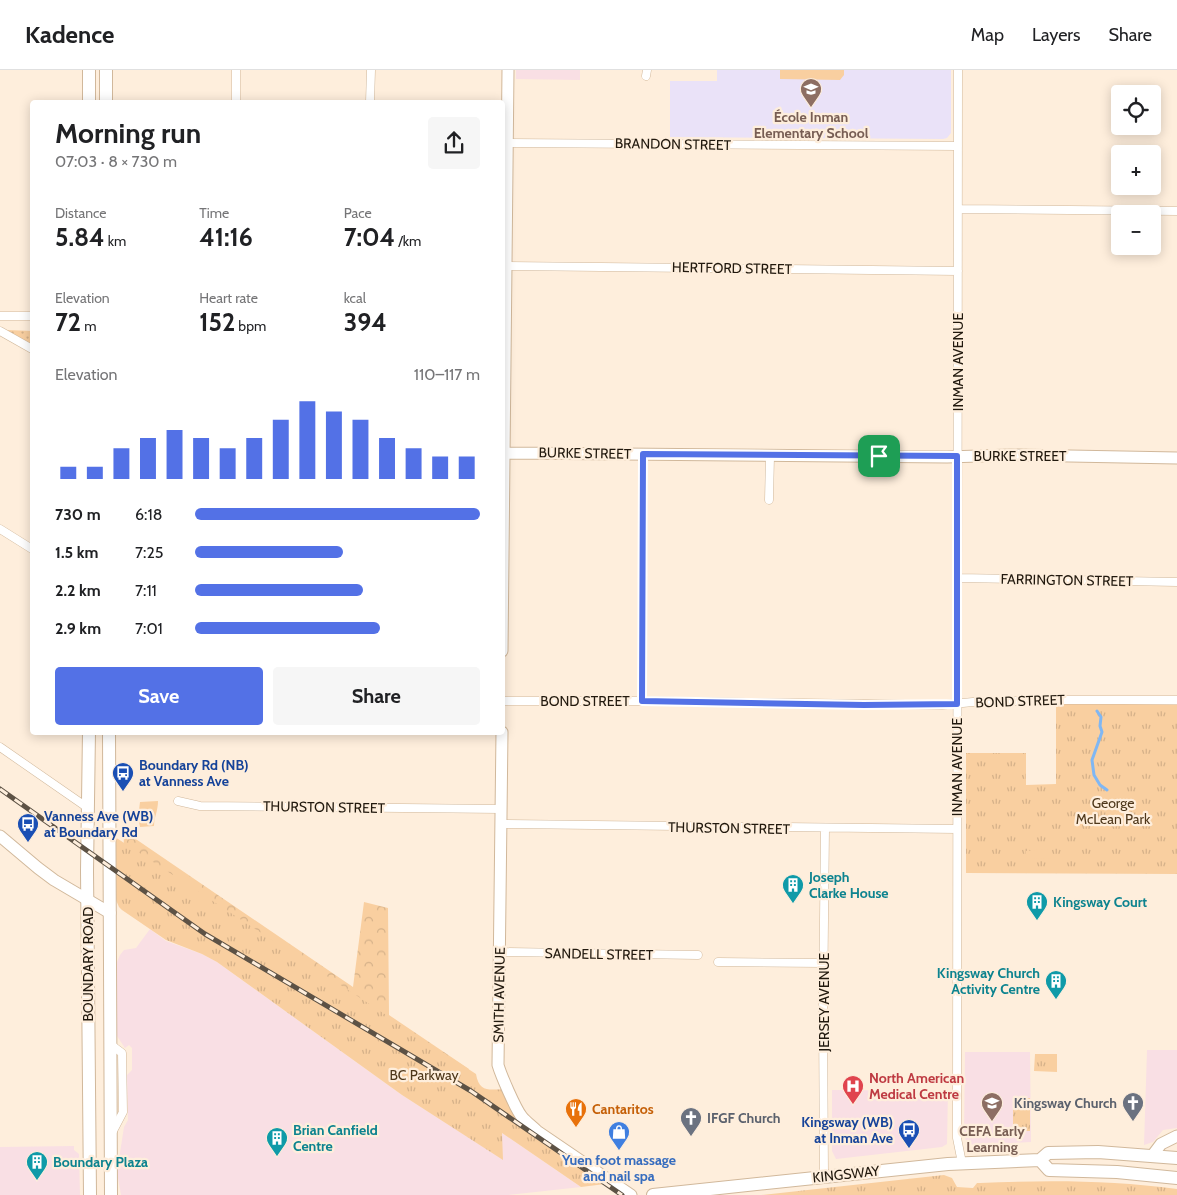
<!DOCTYPE html>
<meta charset="utf-8">
<style>
body{margin:0;font-family:Cabin,sans-serif;background:#f6f6f6;color:#202124;height:100vh;display:flex;flex-direction:column;font-size:19px;white-space:nowrap}
*{box-sizing:border-box;margin:0}
p{font-size:16px;color:#757577}
.icon{flex:none;width:28px;height:28px;fill:none;stroke:currentColor;stroke-width:2;stroke-linecap:round;stroke-linejoin:round}
.map{position:relative;flex:1;overflow:hidden}
.details{position:absolute;left:30px;top:30px;width:475px;height:635px;display:flex;flex-direction:column;background:#fff;border-radius:5px;box-shadow:0 2px 12px #0003}
.details>*{flex:none}
.buttons{position:absolute;left:1111px;top:15px;display:grid;gap:10px}
.buttons a{display:grid;place-items:center;width:50px;height:50px;border-radius:5px;background:#fff;box-shadow:0 2px 12px #0003;font-size:25px}
.pin{position:absolute;display:grid;place-items:center;width:42px;height:42px;color:#fff;margin:-21px;border-radius:10px;box-shadow:0 2px 8px #0006}
.round{display:grid;place-items:center;flex:none;width:52px;height:52px;border-radius:5px;background:#f6f6f6}
.overview{display:flex;align-items:center;justify-content:space-between;height:85px;padding:0 25px}
h1{font-size:28px;font-weight:700;line-height:38px}
.figures{display:grid;grid-template-columns:repeat(3,1fr);gap:8px;height:85px;padding:5px 25px}
.figures div{display:grid;align-content:center}
.figures b{font-size:25px;font-weight:700}
.figures small{font-size:14px;font-weight:400}
.figures p{font-size:14px}
.chart{height:140px;padding:10px 25px}
.chart p{display:flex;justify-content:space-between}
.chart svg{width:100%;height:90px;margin-top:5px;stroke:#5371e6;stroke-width:6}
.cta{display:flex;gap:10px;margin-top:auto;padding:10px 25px}
.cta a{flex:1;height:58px;border-radius:5px;background:#5371e6;color:#fff;font-size:20px;font-weight:700;line-height:58px;text-align:center}
.cta a+a{background:#f6f6f6;color:#202124}
ul{padding:0 25px;list-style:none;font-size:16px}
li{display:grid;grid-template-columns:80px 60px 1fr;align-items:center;height:38px}
li i{height:12px;border-radius:6px;background:#5371e6}
header{display:flex;align-items:center;gap:30px;box-sizing:border-box;height:70px;padding:0 25px;background:#fff;border-bottom:1px solid #e0e0e0}
header strong{font-size:24px}
nav{display:flex;gap:28px;margin-inline-start:auto;font-size:18px}
.map>svg:first-child{display:block}
</style>
<header>
<strong>Kadence</strong>
<nav><a>Map</a><a>Layers</a><a>Share</a></nav>
</header>
<div class="map">
<svg width="1177" height="1125" viewBox="0 0 1177 1125">
<defs>
<pattern id="grass-dots" width="8" height="8" patternUnits="userSpaceOnUse" patternTransform="scale(1.25)"><rect width="8" height="8" fill="#f9cfa0"/><path d="M2 2h.1M6 6h.1" fill="none" stroke="#d5b189" stroke-width="1.8" stroke-linecap="round"/></pattern>
<pattern id="forest-crowns" width="20" height="18" patternUnits="userSpaceOnUse" patternTransform="scale(1.25)"><rect width="20" height="18" fill="#f9cfa0"/><path d="M2 6a3 3 0 1 1 6 0M12 15a3 3 0 1 1 6 0" fill="none" stroke="#d5b189"/></pattern>
<pattern id="park-tufts" width="24" height="20" patternUnits="userSpaceOnUse" patternTransform="scale(1.25)"><rect width="24" height="20" fill="#f9cfa0"/><path d="M3 7l-1-3M5 7V3M7 7l1-3M15 17l-1-3M17 17v-4M19 17l1-3" fill="none" stroke="#d5b189"/></pattern>
</defs>
<rect width="100%" height="100%" fill="#feeedc"/>
<path fill="#f9dfe4" d="M516 0H580V10L516 9Z
M150 859 166 871 202 884 217 892 402 1025 502 1089V1063L581 1117 508 1125H121L117 1102 124 1057 128 1050 127 1005 132 1000V978L129 975 125 978 117 966V892L120 885 124 880 136 878Z
M1147 980H1177V1058L1163 1060 1153 1072 1144 1075Z
M965 982H1030L1031 1072 973 1075 967 1072 964 1067Z
M832 1020 948 1021 947 1074 942 1077 836 1089 832 1081Z
M74 1076V1080L79 1084 80 1125H0V1077Z"/>
<path fill="#eae2f8" d="M717 0H951V63L947 68 943 69 670 67V11H717Z"/>
<path fill="url(#grass-dots)" d="M7 260 32 261V274H29Z"/>
<path fill="url(#forest-crowns)" d="M124 761 353 917 364 832 388 838 389 945 469 999 462 1009 123 801Z"/>
<path fill="url(#park-tufts)" d="M1070 633 1177 635V804L966 803V683H1026V715L1056 714V634Z
M115 767 476 1004C479 1022 489 1020 503 1019L509 1031 605 1114 581 1117 502 1063 503 1090 402 1025 217 892 202 884 166 870 122 840 119 837 116 830Z
M1035 984H1057V1002L1034 1001Z
M1013 1028H1030V1061H1013Z
M944 1105 952 1108 957 1117 973 1118 977 1113H980C1046 1110 1111 1110 1177 1119V1125H761Z"/>
<path fill="#f9cfa0" d="M780 0H844V5L840 10 780 9Z
M158 731C158 741 154 747 154 756L140 757 139 752H130L129 741 139 740 140 732Z
M1045 779 1052 782V788L1033 789 1027 787 1026 784V781Z"/>
<g fill="none" stroke-linecap="round" stroke-linejoin="round">
<path stroke="#80b7f3" stroke-width="3" d="M1097 641 1101 647 1100 656 1102 662 1092 690 1094 705 1100 715 1107 720"/>
<g stroke="#d1b89b" stroke-width="9">
<path id="street" d="M958 0 957 1051V1068L962 1093
M646 6 647 0
M236 32V0
M370 32 371 0
M507 73 958 76
M958 139 1177 141
M506 196 958 201
M0 246H32
M0 261 32 279
M769 430 770 386
M0 459 32 479
M957 508 1177 512
M502 631H642L942 635 973 632 1058 630H1177
M642 631 643 384
M0 677 88 738
M178 731 200 736 501 739
M501 754 957 759
M500 882 698 885
M718 892 824 893
M110 974 122 983 123 1042 113 1061
M824 1106 823 942 825 758"/>
</g>
<g stroke="#d1b89b" stroke-width="13">
<path id="secondary" d="M502 383 947 387 1011 385 1177 388
M502 581 508 0
M502 662 498 995C501 1005 515 1038 522 1047 526 1052 532 1056 537 1061L631 1125
M0 766 38 798 54 810 110 843
M1152 1086 1161 1074 1177 1066"/>
</g>
<g stroke="#d1b89b" stroke-width="14">
<path id="primary" d="M106 0V32
M89 32V0
M89 662 87 801 90 1125
M109 662 111 1125
M1040 1090 1049 1100 1117 1102 1177 1108
M653 1125 948 1094 1040 1090 1048 1083 1098 1082 1177 1088"/>
</g>
<use href="#street" stroke="#fff" stroke-width="8"/>
<use href="#secondary" stroke="#fff" stroke-width="11"/>
<use href="#primary" stroke="#fff" stroke-width="12"/>
<g stroke="#5d5245" stroke-width="5">
<path id="rail" d="M0 719 205 864 471 1021 622 1125"/>
</g>
<use href="#rail" stroke="#feeedc" stroke-width="3" stroke-dasharray="9" stroke-linecap="butt"/>
</g>
<g fill="none" stroke-linecap="round" stroke-linejoin="round">
<g stroke="#fff" stroke-width="10">
<path id="route" d="M643 384 957 386V634L864 635 642 631Z"/>
</g>
<use href="#route" stroke="#5371e6" stroke-width="6"/>
</g>
<defs>
<g id="school-pin" transform="scale(1.125)"><path d="M0 17L-7.5 6A9.5 9.5 0 1 1 7.5 6Z" fill="#8d6e63" stroke="#feeedc"/><path d="M0-5L7-2L0 1L-7-2ZM-4 1L0 2.5L4 1V4Q0 6-4 4Z" fill="#fff"/></g>
<g id="bus-pin" transform="scale(1.125)"><path d="M0 17L-7.5 6A9.5 9.5 0 1 1 7.5 6Z" fill="#1a4fb4" stroke="#feeedc"/><path d="M-5-6H5V4H4V6H2V4H-2V6H-4V4H-5ZM-3.5-4V0h7V-4ZM-3.5 1.2v1.5H-2V1.2ZM2 1.2v1.5H3.5V1.2Z" fill="#fff"/></g>
<g id="building-pin" transform="scale(1.125)"><path d="M0 17L-7.5 6A9.5 9.5 0 1 1 7.5 6Z" fill="#0f9aa8" stroke="#feeedc"/><path d="M-4-6H4V6H1V3H-1V6H-4ZM-2.5-4.3h1.7v1.8h-1.7ZM.8-4.3h1.7v1.8H.8ZM-2.5-1h1.7V.8h-1.7ZM.8-1h1.7V.8H.8Z" fill="#fff"/></g>
<g id="hospital-pin" transform="scale(1.125)"><path d="M0 17L-7.5 6A9.5 9.5 0 1 1 7.5 6Z" fill="#e0444e" stroke="#feeedc"/><path d="M-5-5h3v3.5h4V-5h3V5h-3V1.5h-4V5h-3Z" fill="#fff"/></g>
<g id="church-pin" transform="scale(1.125)"><path d="M0 17L-7.5 6A9.5 9.5 0 1 1 7.5 6Z" fill="#6b7280" stroke="#feeedc"/><path d="M-1.2-6h2.4v3.5h3.3v2.4h-3.3V6h-2.4V-.1h-3.3v-2.4h3.3Z" fill="#fff"/></g>
<g id="restaurant-pin" transform="scale(1.125)"><path d="M0 17L-7.5 6A9.5 9.5 0 1 1 7.5 6Z" fill="#e8710a" stroke="#feeedc"/><path d="M-5-6h1v4h1v-4h1v4h1v-4h1v5L-1.5 .5V6h-2V.5L-5-1ZM5-6V6H3V1.5H1.5Q1.5-4 5-6Z" fill="#fff"/></g>
<g id="shop-pin" transform="scale(1.125)"><path d="M0 17L-7.5 6A9.5 9.5 0 1 1 7.5 6Z" fill="#3f7fe0" stroke="#feeedc"/><path d="M-5-2.5h2.3a2.7 3.5 0 0 1 5.4 0H5L5.5 6h-11ZM-1.5-2.5h3a1.5 2.3 0 0 0-3 0Z" fill="#fff"/></g>
</defs>
<g fill-rule="evenodd">
<use href="#school-pin" x="811" y="19"/>
<use href="#bus-pin" x="123" y="703"/>
<use href="#bus-pin" x="28" y="754"/>
<use href="#building-pin" x="793" y="815"/>
<use href="#building-pin" x="1037" y="832"/>
<use href="#building-pin" x="1056" y="911"/>
<use href="#hospital-pin" x="853" y="1016"/>
<use href="#school-pin" x="992" y="1033"/>
<use href="#church-pin" x="1133" y="1033"/>
<use href="#restaurant-pin" x="576" y="1039"/>
<use href="#church-pin" x="691" y="1048"/>
<use href="#bus-pin" x="909" y="1060"/>
<use href="#shop-pin" x="619" y="1062"/>
<use href="#building-pin" x="277" y="1068"/>
<use href="#building-pin" x="37" y="1092"/>
</g>
<g text-anchor="middle" stroke-width="4.5" stroke-linejoin="round" paint-order="stroke">
<g font-size="14" font-weight="bold" fill="#785e54" stroke="#feeedc">
<text x="811" y="52">École Inman<tspan x="811" dy="16">Elementary School</tspan></text>
<text x="992" y="1066">CEFA Early<tspan x="992" dy="16">Learning</tspan></text>
</g>
<g font-size="14" fill="#22190e" stroke="#feeedc">
<text transform="translate(673 74) rotate(1)" y="5">BRANDON STREET</text>
<text transform="translate(732 198) rotate(1)" y="5">HERTFORD STREET</text>
<text transform="translate(958 292) rotate(-90)" y="5">INMAN AVENUE</text>
<text transform="translate(585 383) rotate(1)" y="5">BURKE STREET</text>
<text x="1020" y="391">BURKE STREET</text>
<text transform="translate(1067 510) rotate(1)" y="5">FARRINGTON STREET</text>
<text x="585" y="636">BOND STREET</text>
<text transform="translate(1020 631) rotate(-2)" y="5">BOND STREET</text>
<text transform="translate(957 697) rotate(-90)" y="5">INMAN AVENUE</text>
<text transform="translate(324 737) rotate(1)" y="5">THURSTON STREET</text>
<text transform="translate(729 758) rotate(1)" y="5">THURSTON STREET</text>
<text transform="translate(599 884) rotate(1)" y="5">SANDELL STREET</text>
<text transform="translate(88 894) rotate(-90)" y="5">BOUNDARY ROAD</text>
<text transform="translate(499 925) rotate(-89)" y="5">SMITH AVENUE</text>
<text transform="translate(824 932) rotate(-90)" y="5">JERSEY AVENUE</text>
<text transform="translate(846 1104) rotate(-6)" y="5">KINGSWAY</text>
</g>
<g font-size="14" font-weight="bold" fill="#164399" stroke="#feeedc" text-anchor="start">
<text x="139" y="700">Boundary Rd (NB)<tspan x="139" dy="16">at Vanness Ave</tspan></text>
<text x="44" y="751">Vanness Ave (WB)<tspan x="44" dy="16">at Boundary Rd</tspan></text>
<text x="893" y="1057" text-anchor="end">Kingsway (WB)<tspan x="893" dy="16">at Inman Ave</tspan></text>
</g>
<g font-size="14" fill="#4e371a" stroke="#feeedc">
<text x="1113" y="738">George<tspan x="1113" dy="16">McLean Park</tspan></text>
<text x="424" y="1010">BC Parkway</text>
</g>
<g font-size="14" font-weight="bold" fill="#0d838f" stroke="#feeedc" text-anchor="start">
<text x="809" y="812">Joseph<tspan x="809" dy="16">Clarke House</tspan></text>
<text x="1053" y="837">Kingsway Court</text>
<text x="1040" y="908" text-anchor="end">Kingsway Church<tspan x="1040" dy="16">Activity Centre</tspan></text>
<text x="293" y="1065">Brian Canfield<tspan x="293" dy="16">Centre</tspan></text>
<text x="53" y="1097">Boundary Plaza</text>
</g>
<g font-size="14" font-weight="bold" fill="#be3a42" stroke="#feeedc" text-anchor="start">
<text x="869" y="1013">North American<tspan x="869" dy="16">Medical Centre</tspan></text>
</g>
<g font-size="14" font-weight="bold" fill="#5b616d" stroke="#feeedc" text-anchor="end">
<text x="1117" y="1038">Kingsway Church</text>
<text x="707" y="1053" text-anchor="start">IFGF Church</text>
</g>
<g font-size="14" font-weight="bold" fill="#c56008" stroke="#feeedc" text-anchor="start">
<text x="592" y="1044">Cantaritos</text>
</g>
<g font-size="14" font-weight="bold" fill="#366cbe" stroke="#feeedc">
<text x="619" y="1095">Yuen foot massage<tspan x="619" dy="16">and nail spa</tspan></text>
</g>
</g>
</svg>
<div class="buttons">
<a><svg class="icon" aria-label="locate" viewBox="0 0 24 24"><circle cx="12" cy="12" r="6"/><path d="M12 2v4M12 18v4M2 12h4M18 12h4"/></svg></a>
<a>+</a>
<a>−</a>
</div>
<div class="pin" style="left:879px;top:386px;background:#1e9e55"><svg class="icon" aria-label="arrive" viewBox="0 0 24 24"><path d="M6 21V4h12l-3 4 3 4H6"/></svg></div>
<section class="details">
<div class="overview"><div><h1>Morning run</h1><p>07:03 · 8 × 730 m</p></div><a class="round"><svg class="icon" aria-label="share" viewBox="0 0 24 24"><path d="M12 15V3M7 8l5-5 5 5M5 13v7h14v-7"/></svg></a></div>
<div class="figures">
<div><p>Distance</p><b>5.84<small> km</small></b></div>
<div><p>Time</p><b>41:16</b></div>
<div><p>Pace</p><b>7:04<small> /km</small></b></div>
</div>
<div class="figures">
<div><p>Elevation</p><b>72<small> m</small></b></div>
<div><p>Heart rate</p><b>152<small> bpm</small></b></div>
<div><p>kcal</p><b>394</b></div>
</div>
<div class="chart"><p><span>Elevation</span>110–117 m</p>
<svg viewBox="0 0 160 44" preserveAspectRatio="none"><path d="M5 44V38M15 44V38M25 44V29M35 44V24M45 44V20M55 44V24M65 44V29M75 44V24M85 44V15M95 44V6M105 44V11M115 44V15M125 44V24M135 44V29M145 44V33M155 44V33"/></svg>
</div>
<ul>
<li><b>730 m</b>6:18<i style="width:100%"></i></li>
<li><b>1.5 km</b>7:25<i style="width:52%"></i></li>
<li><b>2.2 km</b>7:11<i style="width:59%"></i></li>
<li><b>2.9 km</b>7:01<i style="width:65%"></i></li>
</ul>
<div class="cta"><a>Save</a><a>Share</a></div>
</section>
</div>
